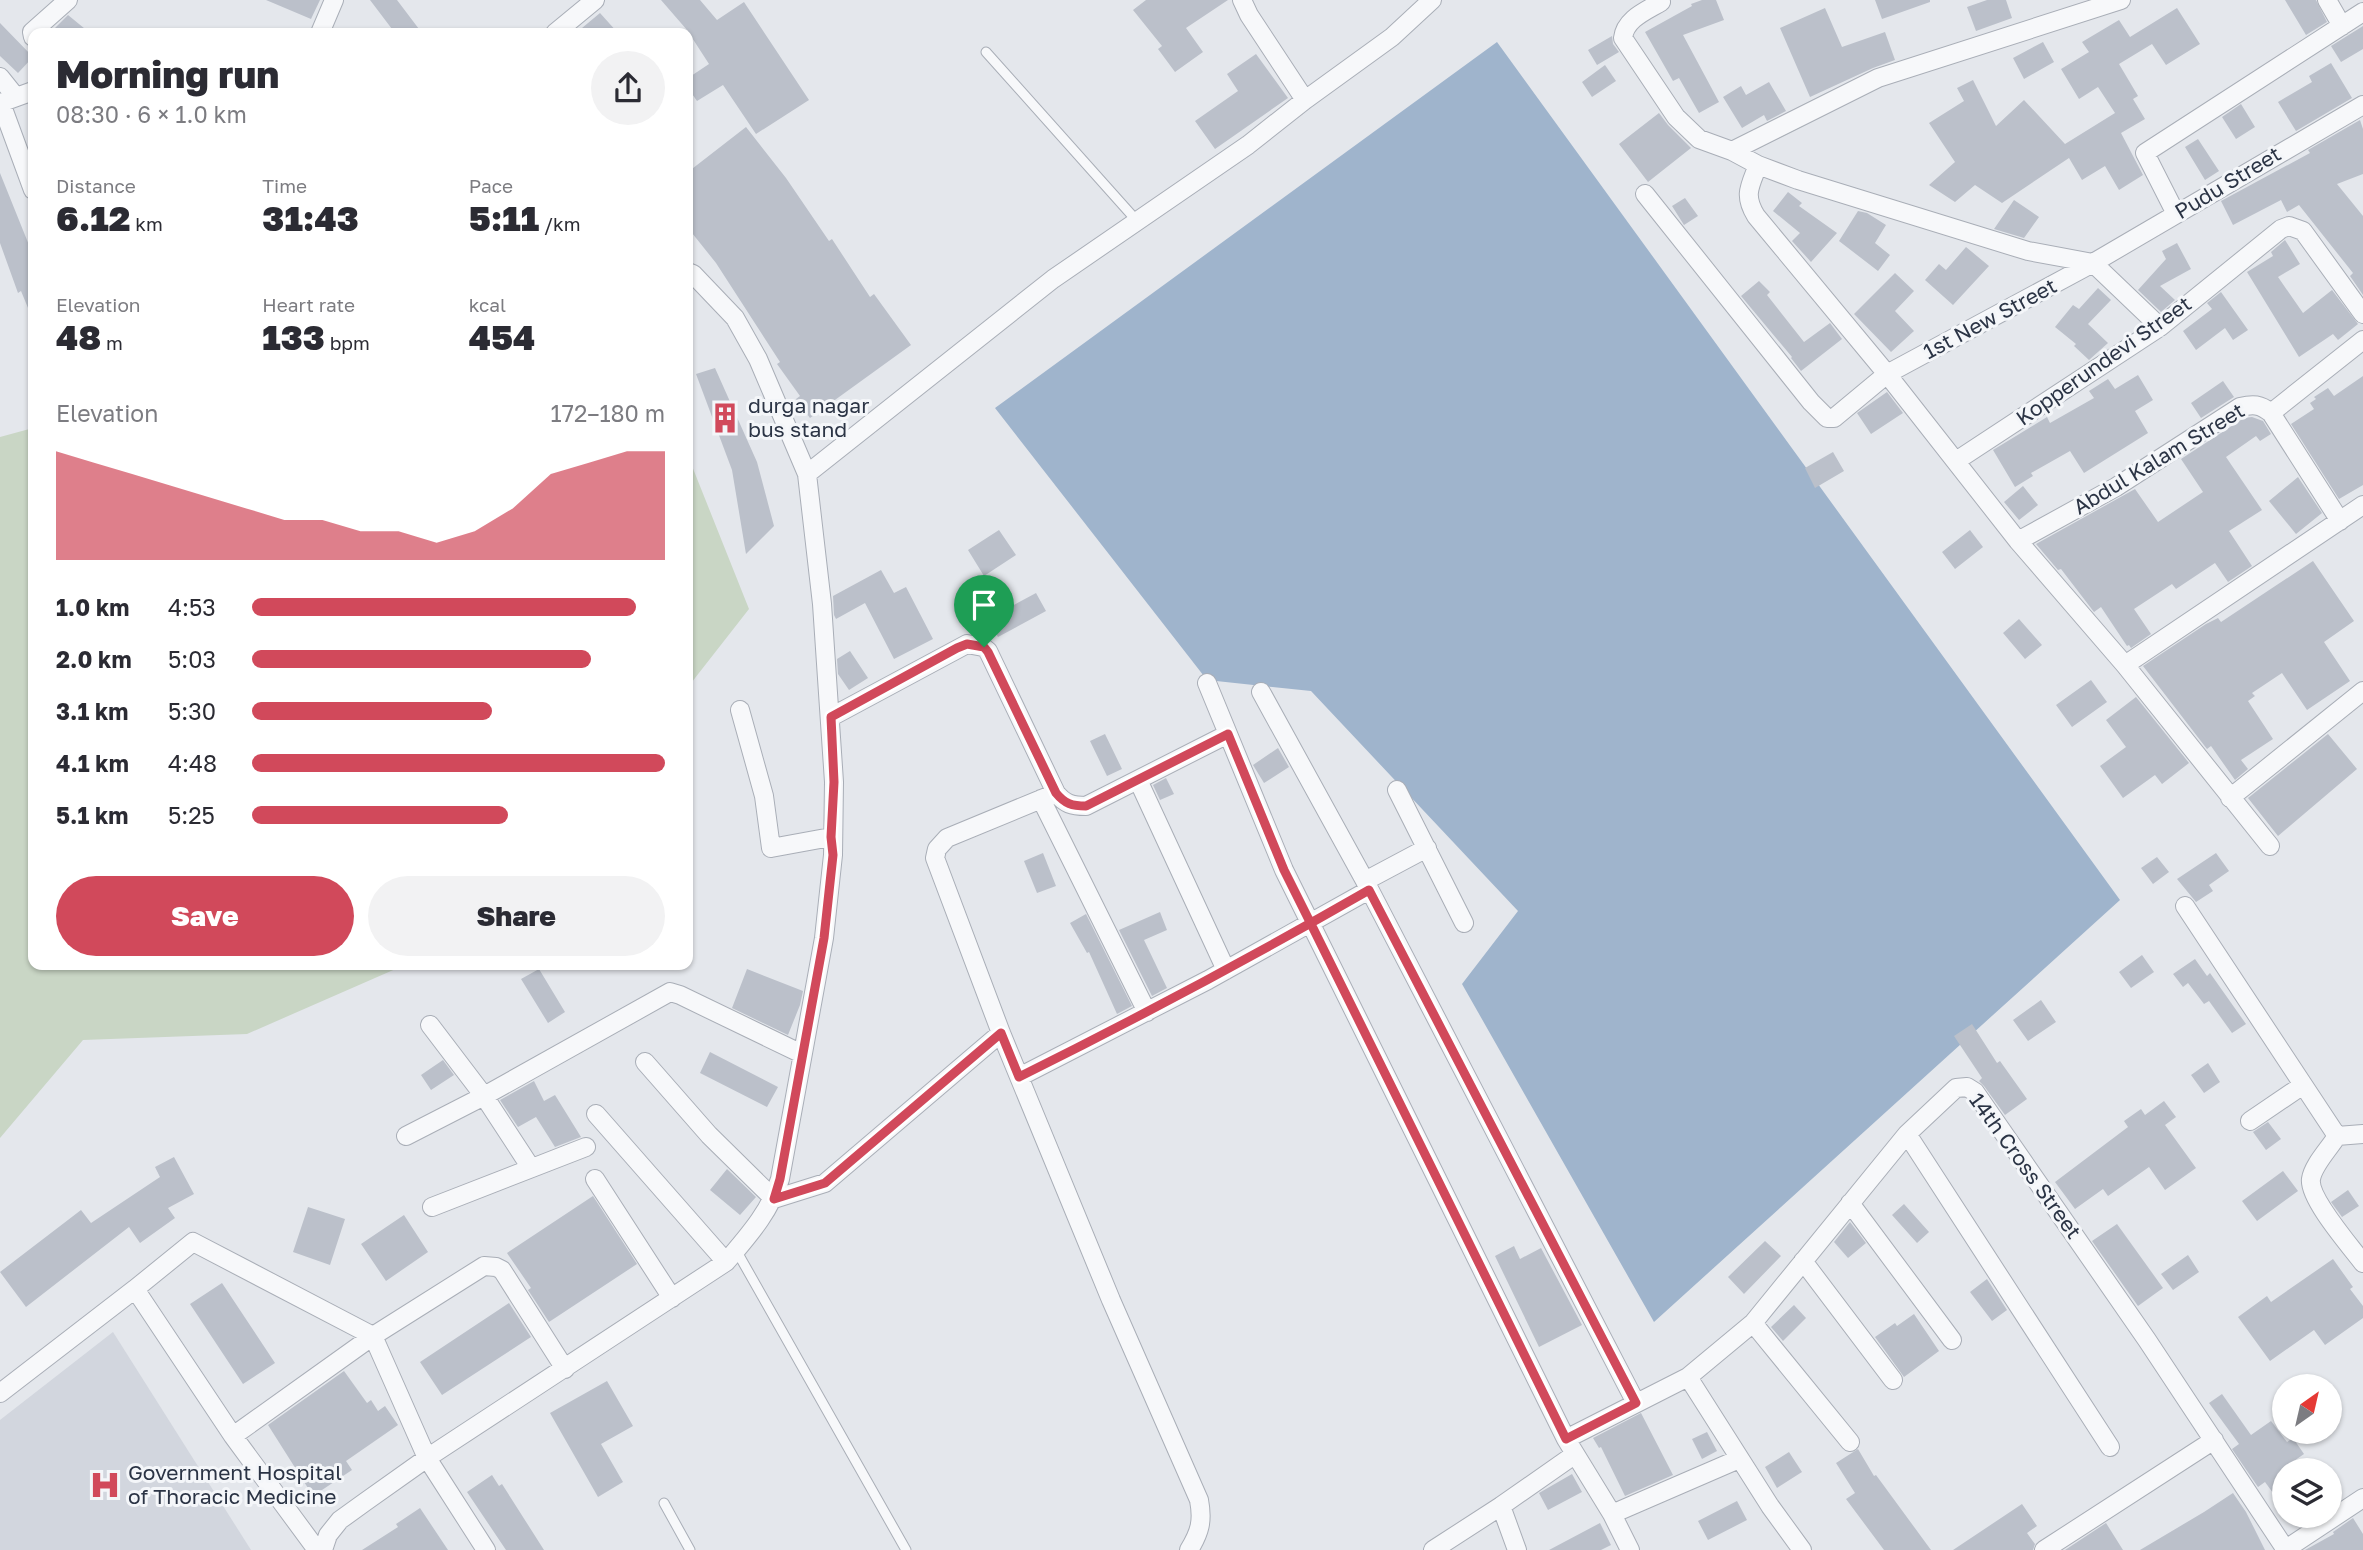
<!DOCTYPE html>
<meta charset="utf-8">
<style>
body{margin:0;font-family:"Golos Text",sans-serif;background:#f2f2f3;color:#2b2b33;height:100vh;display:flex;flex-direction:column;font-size:26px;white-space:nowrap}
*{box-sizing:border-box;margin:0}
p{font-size:23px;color:#7c7c81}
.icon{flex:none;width:38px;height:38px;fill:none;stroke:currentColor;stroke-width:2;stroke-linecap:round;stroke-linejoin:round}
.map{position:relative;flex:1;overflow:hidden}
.side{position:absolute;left:28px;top:28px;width:665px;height:942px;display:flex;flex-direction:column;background:#fff;border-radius:14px;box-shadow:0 2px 5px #0004}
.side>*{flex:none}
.needle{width:46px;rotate:34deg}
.controls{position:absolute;left:2272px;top:1374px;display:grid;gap:14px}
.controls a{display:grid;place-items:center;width:70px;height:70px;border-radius:50%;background:#fff;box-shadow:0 2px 5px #0004;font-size:35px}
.pin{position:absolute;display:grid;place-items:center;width:60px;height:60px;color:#fff;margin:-72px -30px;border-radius:50% 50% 50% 0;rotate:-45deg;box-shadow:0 0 7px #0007}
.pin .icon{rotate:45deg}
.round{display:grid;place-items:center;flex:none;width:74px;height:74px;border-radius:37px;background:#f2f2f3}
.overview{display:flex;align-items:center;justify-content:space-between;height:119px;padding:0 28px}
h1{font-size:38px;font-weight:800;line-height:52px}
.metrics{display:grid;grid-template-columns:repeat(3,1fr);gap:10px;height:119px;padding:7px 28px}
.metrics div{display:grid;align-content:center}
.metrics b{font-size:35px;font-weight:800}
.metrics small{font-size:19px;font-weight:400}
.metrics p{font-size:19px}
.chart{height:196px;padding:14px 28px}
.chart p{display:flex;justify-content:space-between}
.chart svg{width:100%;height:126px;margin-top:7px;fill:#d1495b;opacity:.7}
.cta{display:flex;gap:14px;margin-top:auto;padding:14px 28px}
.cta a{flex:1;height:80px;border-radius:42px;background:#d1495b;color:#fff;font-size:28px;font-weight:800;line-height:80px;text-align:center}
.cta a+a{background:#f2f2f3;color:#2b2b33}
ul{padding:0 28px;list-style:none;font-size:23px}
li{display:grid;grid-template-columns:112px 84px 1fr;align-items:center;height:52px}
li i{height:18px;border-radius:9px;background:#d1495b}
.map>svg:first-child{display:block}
</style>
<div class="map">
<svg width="2363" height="1550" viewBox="0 0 2363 1550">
<rect width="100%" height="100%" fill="#e4e7ec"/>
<path fill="#d2d6de" d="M113 1332 251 1550H0V1420Z"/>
<path fill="#c9d6c5" d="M33 428V964H407L247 1034 83 1040 0 1138V437Z
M688 456 749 609 688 687Z"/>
<path fill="#9fb4cc" d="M1497 42 2120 900 1654 1322 1462 984 1518 911 1311 691 1207 680 995 408Z"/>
<path fill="#bbc0ca" d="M266 0H320L311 19Z
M370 0H397L422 33H395Z
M661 0H700L717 20 744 2 809 100 756 134 723 85 697 101 688 88V78L709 64 687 30Z
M1146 0H1228L1186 28 1203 52 1175 72 1158 49 1162 46 1133 10Z
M1702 0H1716L1724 20 1683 35 1719 102 1699 113 1679 78 1673 81 1645 32 1692 6 1691 4Z
M1875 0H1930V2L1882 19Z
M1987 0H2006L2012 18 1976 31 1967 7Z
M2285 0H2316L2327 22 2306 35Z
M1825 8 1842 47 1885 32 1895 60 1873 68 1810 97 1780 28Z
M2177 8 2200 44 2166 65 2152 44 2119 64 2138 96 2133 99 2145 119 2121 133 2143 175 2119 190 2105 166 2082 180 2069 158 2002 203 1975 185 1955 202 1929 185 1955 162 1929 123 1964 101 1957 88 1973 80 1996 126 2024 100 2065 144 2115 113 2098 87 2079 99 2061 69 2089 52 2082 42 2119 20 2130 37Z
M600 13 618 33H576Z
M68 15 90 33H50Z
M0 23 33 57 18 73 0 56Z
M2363 26V49L2341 62 2331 46Z
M1612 36 1613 44 1619 52 1597 65 1588 50Z
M2043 42 2054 62 2024 79 2013 58Z
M1256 54 1288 98 1215 149 1195 121 1238 91 1227 74Z
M2331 63 2352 98 2296 131 2278 102 2312 82 2309 76Z
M1605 65 1616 81 1592 97 1582 82Z
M1769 82 1786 111 1767 121 1764 115 1742 128 1723 97 1741 86 1746 95Z
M2241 104 2255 127 2236 139 2222 117Z
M1659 113 1668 125 1691 148 1648 182 1619 144Z
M2360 120 2363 129V174L2337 184 2363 216V295L2350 276 2353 273 2299 205 2287 212 2281 200 2233 225 2221 201 2310 153 2308 150Z
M746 127 786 178 829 241 832 239 870 297 874 294 911 345 810 418 796 399 800 396 777 364 780 362 716 263 688 228V172Z
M2198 139 2219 171 2205 180 2185 147Z
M0 173 33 255V320L21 291 18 293 0 243Z
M1788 192 1802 203 1799 206 1837 233 1811 262 1792 241 1800 233 1773 211Z
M1685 198 1698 216 1684 225 1672 206Z
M2014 200 2039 217 2024 238 1994 229Z
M1858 211 1867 213 1886 225 1875 243 1890 255 1878 271 1839 241Z
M2285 240 2300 264 2278 277 2303 313 2332 290 2358 324 2338 340 2333 334 2299 357 2247 272 2273 256 2271 252Z
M2177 243 2191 269 2160 286 2175 300 2161 312 2138 290 2166 259 2162 251Z
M1966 247 1989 266 1953 305 1925 280 1939 264 1946 270Z
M1895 273 1914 291 1895 311 1914 331 1891 352 1854 314Z
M1759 281 1770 292 1767 295 1804 342 1830 323 1842 339 1801 371 1791 358 1792 357 1741 296Z
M2098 288 2111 300 2088 324 2108 343 2089 360 2074 346 2076 344 2055 327 2073 305 2079 309Z
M2221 292 2248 330 2233 340 2225 328 2196 350 2183 331 2212 309 2207 303Z
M715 368 757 462 774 526 746 554 732 470 696 374Z
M2138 375 2153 400 2135 411 2148 433 2084 473 2070 451 2031 473 2033 476 2015 487 1993 450 2047 417 2050 423 2094 398 2089 391 2108 379 2115 389Z
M2363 376V485L2339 499 2291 424 2314 409 2310 403 2316 399 2314 397 2328 388 2334 396Z
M2223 381 2234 397 2201 418 2191 403Z
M1887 392 1903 413 1871 434 1857 413Z
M2252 417 2263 421 2271 434 2260 441 2256 436 2226 457 2262 510 2229 531 2252 566 2228 582 2215 563 2176 589 2172 584 2134 609 2151 634 2131 648 2129 645 2127 646 2101 607 2094 612 2061 569 2058 570 2036 544 2135 489 2158 522 2203 492 2181 459 2244 418Z
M1833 452 1844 471 1815 488 1805 468Z
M2298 477 2322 513 2296 534 2269 501Z
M2023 486 2038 505 2019 520 2004 502Z
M999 530 1016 555 984 576 968 550Z
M1970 530 1983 547 1955 569 1942 552Z
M2313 561 2354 621 2324 642 2350 681 2307 710 2282 673 2252 693 2255 696 2248 701 2273 739 2241 760 2248 769 2235 780 2211 746 2207 749 2143 666 2206 624 2218 618 2221 622Z
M881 570 894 593 906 587 933 639 894 659 865 603 836 619 834 615 833 596Z
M1036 593 1046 611 998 637 988 619Z
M2019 619 2042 645 2025 659 2003 633Z
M850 651 868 678 849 690 838 674 837 659Z
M2091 680 2107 702 2072 727 2056 705Z
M2136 697 2189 763 2162 784 2155 775 2123 798 2100 766 2126 747 2106 720Z
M1105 734 1122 769 1107 776 1090 741Z
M2328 734 2357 769 2278 836 2248 798Z
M1278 748 1289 767 1264 783 1253 765Z
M1166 778 1174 794 1160 800 1153 785Z
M1043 853 1056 886 1037 893 1024 861Z
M2216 853 2229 871 2209 885 2213 891 2196 902 2177 879Z
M2157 857 2169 872 2153 884 2141 868Z
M1160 912 1167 930 1144 940 1167 988 1152 996 1119 930Z
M1086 914 1132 1006 1117 1014 1089 952 1087 953 1070 923Z
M2142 955 2154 972 2131 988 2119 972Z
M2195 959 2207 976 2210 973 2246 1024 2232 1033 2209 1001 2204 1004 2188 983 2183 987 2173 974Z
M539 969 565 1012 548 1023 521 979Z
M747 969 803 991 800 1005 788 1035 732 1008Z
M2041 1000 2056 1022 2028 1041 2013 1020Z
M1972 1024 1997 1063 2000 1061 2027 1099 2005 1115 1984 1086 1979 1081 1982 1078 1954 1036Z
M710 1052 778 1087 767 1107 700 1073Z
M443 1060 454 1075 431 1090 421 1075Z
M2208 1063 2220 1082 2204 1093 2191 1075Z
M534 1081 544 1101 555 1095 581 1137 555 1147 536 1117 518 1127 500 1100Z
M2164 1101 2176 1117 2165 1125 2196 1168 2165 1190 2149 1167 2108 1196 2103 1189 2075 1209 2055 1182 2128 1127 2124 1121 2141 1109 2145 1115Z
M2268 1122 2281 1139 2266 1150 2253 1132Z
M174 1157 194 1194 168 1208 175 1218 140 1243 129 1227 26 1307 0 1272 81 1210 91 1223 160 1177 155 1167Z
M727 1169 756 1197 740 1215 710 1190Z
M2283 1171 2298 1191 2257 1221 2242 1201Z
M2348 1190 2359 1206 2342 1217 2331 1202Z
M593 1196 637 1264 549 1322 528 1290 531 1288 507 1253Z
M1904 1204 1929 1232 1917 1243 1892 1215Z
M308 1207 345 1219 330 1265 293 1252Z
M404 1215 428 1252 386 1281 361 1244Z
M1850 1222 1866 1243 1848 1258 1834 1242Z
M2117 1224 2163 1288 2138 1306 2092 1241Z
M1765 1241 1781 1256 1744 1294 1728 1277Z
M1514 1246 1520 1259 1541 1248 1582 1325 1539 1347 1495 1256Z
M2188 1255 2199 1272 2173 1290 2161 1274Z
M2333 1259 2353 1287 2350 1289 2363 1306V1318L2325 1345 2314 1330 2270 1361 2238 1317 2267 1296 2271 1302Z
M1987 1279 2007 1310 1992 1321 1970 1292Z
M222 1283 275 1363 243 1384 190 1304Z
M509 1303 531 1337 442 1395 420 1362Z
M1794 1305 1806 1318 1783 1341 1771 1327Z
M1914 1314 1939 1351 1904 1377 1875 1337 1895 1323 1897 1326Z
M344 1371 367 1403 371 1400 378 1411 385 1406 398 1425 346 1461 352 1470 313 1496 268 1425Z
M607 1381 633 1426 601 1444 623 1482 598 1497 550 1413Z
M2222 1394 2251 1435 2271 1421 2287 1442 2293 1438 2304 1454 2284 1468V1508L2265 1482 2258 1487 2232 1449 2239 1444 2209 1403Z
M1641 1413 1673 1475 1625 1496 1601 1447 1599 1448 1593 1438Z
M1707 1432 1717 1451 1702 1459 1692 1439Z
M1858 1449 1874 1476 1876 1475 1931 1550H1884L1846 1499 1855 1493 1836 1463Z
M1789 1452 1802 1472 1777 1488 1765 1467Z
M1572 1474 1582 1492 1548 1510 1539 1493Z
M492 1475 499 1486 502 1484 544 1550H506L467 1492Z
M2233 1493 2246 1512 2265 1550H2140L2204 1512Z
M1737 1501 1747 1520 1708 1540 1698 1521Z
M2022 1504 2037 1526 2027 1533 2035 1544 2033 1550H1953Z
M420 1508 448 1550H362L398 1527 396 1524Z
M2353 1518 2363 1534V1550H2305L2334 1534 2333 1532Z
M1600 1523 1611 1545 1601 1550H1549Z
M2106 1523 2123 1550H2065Z"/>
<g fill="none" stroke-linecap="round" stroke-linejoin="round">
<g stroke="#a9aeb7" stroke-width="11">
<path id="lane" d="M986 52 1137 221
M736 1250 906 1550
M664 1503 690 1550"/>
</g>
<g stroke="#a9aeb7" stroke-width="20">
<path id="street" d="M1242 0 1249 15 1305 100
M1660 0 1661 2C1646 11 1625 19 1623 38L1676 117 1699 139 1732 151 1878 78 2121 0
M2327 0 2342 26
M320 33 334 0
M555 33 595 0
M33 37 32 32 68 0
M0 77 16 97
M0 103 33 91
M1 103 33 190
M1732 151 1758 165 1798 180 2028 251 2093 263 2160 327
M1758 165C1750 186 1743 195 1756 216L1887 374 2018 541 2125 665 2270 846
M1645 194 1811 402 1827 418H1834L1887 374 2093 263 2363 105
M2176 214 2145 153 2363 12
M2271 413 2340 521
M1956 461 2160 327 2281 229 2289 226 2303 231 2363 314
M807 474 1053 279 1248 145 1305 100 1392 37 1432 0
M2018 541 2116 487 2240 407C2253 404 2260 404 2271 413L2363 340
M2125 665 2363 505
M1207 683 1284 870 1566 1439 1612 1514 1630 1550
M1261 692 1365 881 1636 1403
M740 710 764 796 771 848 831 837
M831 717 967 644 983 647 988 651 1056 793C1065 804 1072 806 1086 806L1228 734
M1138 780 1226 970
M1397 790 1464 923
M1056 793 947 838 937 849 935 858 1001 1033 1111 1300 1199 1500C1203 1521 1200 1532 1189 1550
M2230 798 2363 691
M1041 799 1147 1012
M1365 881 1427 848
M2185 906 2337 1136 2363 1134
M430 1025 484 1096 531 1168
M645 1062 709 1135 774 1199 825 1183 1001 1033
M1019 1077 1208 980 1369 890
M596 1114 726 1262
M2250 1121 2303 1085
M1907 1134 2110 1447
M406 1136 484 1096 670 992 680 995 802 1054
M2337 1136C2329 1149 2313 1165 2311 1179 2308 1198 2351 1247 2363 1263
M595 1179 672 1298
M1850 1203 1952 1340
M432 1207 586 1147
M1803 1261 1893 1380
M135 1289 193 1242 373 1336 427 1458 486 1550
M1753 1323 1850 1442
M1688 1377 1770 1506 1802 1550
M0 1393 135 1289 233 1436 317 1550
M233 1436 373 1336 484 1266 496 1267 502 1270 565 1369
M1566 1439 1688 1377 1753 1323 1907 1134 1956 1088 1967 1087 1975 1092 2147 1340 2286 1550
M1501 1506 1517 1550
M1612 1514 1739 1459
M2286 1549 2363 1498
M323 1550 328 1535 340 1520 365 1502 427 1458 726 1262C748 1236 770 1212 780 1179L824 938 833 855 834 782 822 604 807 474 758 359 735 318 693 274 688 272
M1433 1550 1501 1506 1574 1455
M2044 1550 2214 1440"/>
</g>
<use href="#lane" stroke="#f7f8fa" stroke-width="9"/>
<use href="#street" stroke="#f7f8fa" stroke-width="18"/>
</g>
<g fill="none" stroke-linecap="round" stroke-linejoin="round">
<g stroke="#fff" stroke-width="14">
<path id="route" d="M984 647 967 644 957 648 831 717 834 782 831 837 833 855 824 938 780 1179 774 1199 825 1183 1001 1033 1019 1077C1138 1018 1254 956 1369 890L1636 1403 1566 1439 1311 924 1284 870 1228 734 1086 806C1072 806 1065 804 1056 793L988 652 984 647"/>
</g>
<use href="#route" stroke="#d1495b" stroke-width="9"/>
</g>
<defs>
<g id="building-bare" transform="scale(2.415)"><path d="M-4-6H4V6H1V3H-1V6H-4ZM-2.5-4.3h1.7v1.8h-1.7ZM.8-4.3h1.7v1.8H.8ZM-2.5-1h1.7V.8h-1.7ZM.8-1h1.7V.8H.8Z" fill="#d1495b" stroke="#f4f6f9" stroke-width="2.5" paint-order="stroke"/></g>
<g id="hospital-bare" transform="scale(2.415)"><path d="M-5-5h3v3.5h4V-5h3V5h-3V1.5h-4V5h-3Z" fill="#d1495b" stroke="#f4f6f9" stroke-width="2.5" paint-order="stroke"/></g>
</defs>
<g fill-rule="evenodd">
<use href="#building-bare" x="725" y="418"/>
<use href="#hospital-bare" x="105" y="1485"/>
</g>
<g text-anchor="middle" stroke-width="6" stroke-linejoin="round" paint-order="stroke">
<g font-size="21" fill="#2b3445" stroke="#f4f6f9">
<text transform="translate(2228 183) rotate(-31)" y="7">Pudu Street</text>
<text transform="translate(1990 319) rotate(-28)" y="7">1st New Street</text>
<text transform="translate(2104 361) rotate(-35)" y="7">Kopperundevi Street</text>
<text transform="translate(2159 459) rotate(-31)" y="7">Abdul Kalam Street</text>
<text transform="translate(2025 1166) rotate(54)" y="7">14th Cross Street</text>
</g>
<g font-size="21" fill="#2b3445" stroke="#f4f6f9" text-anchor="start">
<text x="748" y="413">durga nagar<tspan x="748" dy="24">bus stand</tspan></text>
<text x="128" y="1480">Government Hospital<tspan x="128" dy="24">of Thoracic Medicine</tspan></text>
</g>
</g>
</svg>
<div class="controls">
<a><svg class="needle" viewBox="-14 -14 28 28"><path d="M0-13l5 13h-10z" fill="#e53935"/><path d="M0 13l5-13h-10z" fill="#7c7c81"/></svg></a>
<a><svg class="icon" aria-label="layers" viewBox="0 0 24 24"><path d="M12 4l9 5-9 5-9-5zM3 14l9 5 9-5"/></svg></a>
</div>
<div class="pin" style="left:984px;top:647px;background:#1e9e55"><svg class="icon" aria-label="arrive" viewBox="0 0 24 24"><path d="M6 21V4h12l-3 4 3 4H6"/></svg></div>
<section class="side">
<div class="overview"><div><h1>Morning run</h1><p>08:30 · 6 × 1.0 km</p></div><a class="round"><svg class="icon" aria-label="share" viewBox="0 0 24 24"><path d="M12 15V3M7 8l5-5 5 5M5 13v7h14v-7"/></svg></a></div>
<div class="metrics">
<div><p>Distance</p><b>6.12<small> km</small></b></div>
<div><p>Time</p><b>31:43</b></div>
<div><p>Pace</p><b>5:11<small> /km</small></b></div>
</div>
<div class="metrics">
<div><p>Elevation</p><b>48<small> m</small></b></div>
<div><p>Heart rate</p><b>133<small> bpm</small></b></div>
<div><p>kcal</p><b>454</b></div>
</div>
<div class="chart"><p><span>Elevation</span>172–180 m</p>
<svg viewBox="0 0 160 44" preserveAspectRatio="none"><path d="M0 44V6L10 10L20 14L30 18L40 22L50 26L60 30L70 30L80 34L90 34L100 38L110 34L120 26L130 14L140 10L150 6L160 6V44z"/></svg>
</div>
<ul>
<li><b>1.0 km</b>4:53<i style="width:93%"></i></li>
<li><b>2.0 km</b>5:03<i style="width:82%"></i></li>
<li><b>3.1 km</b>5:30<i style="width:58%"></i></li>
<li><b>4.1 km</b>4:48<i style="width:100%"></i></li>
<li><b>5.1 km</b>5:25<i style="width:62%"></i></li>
</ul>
<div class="cta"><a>Save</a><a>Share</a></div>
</section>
</div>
